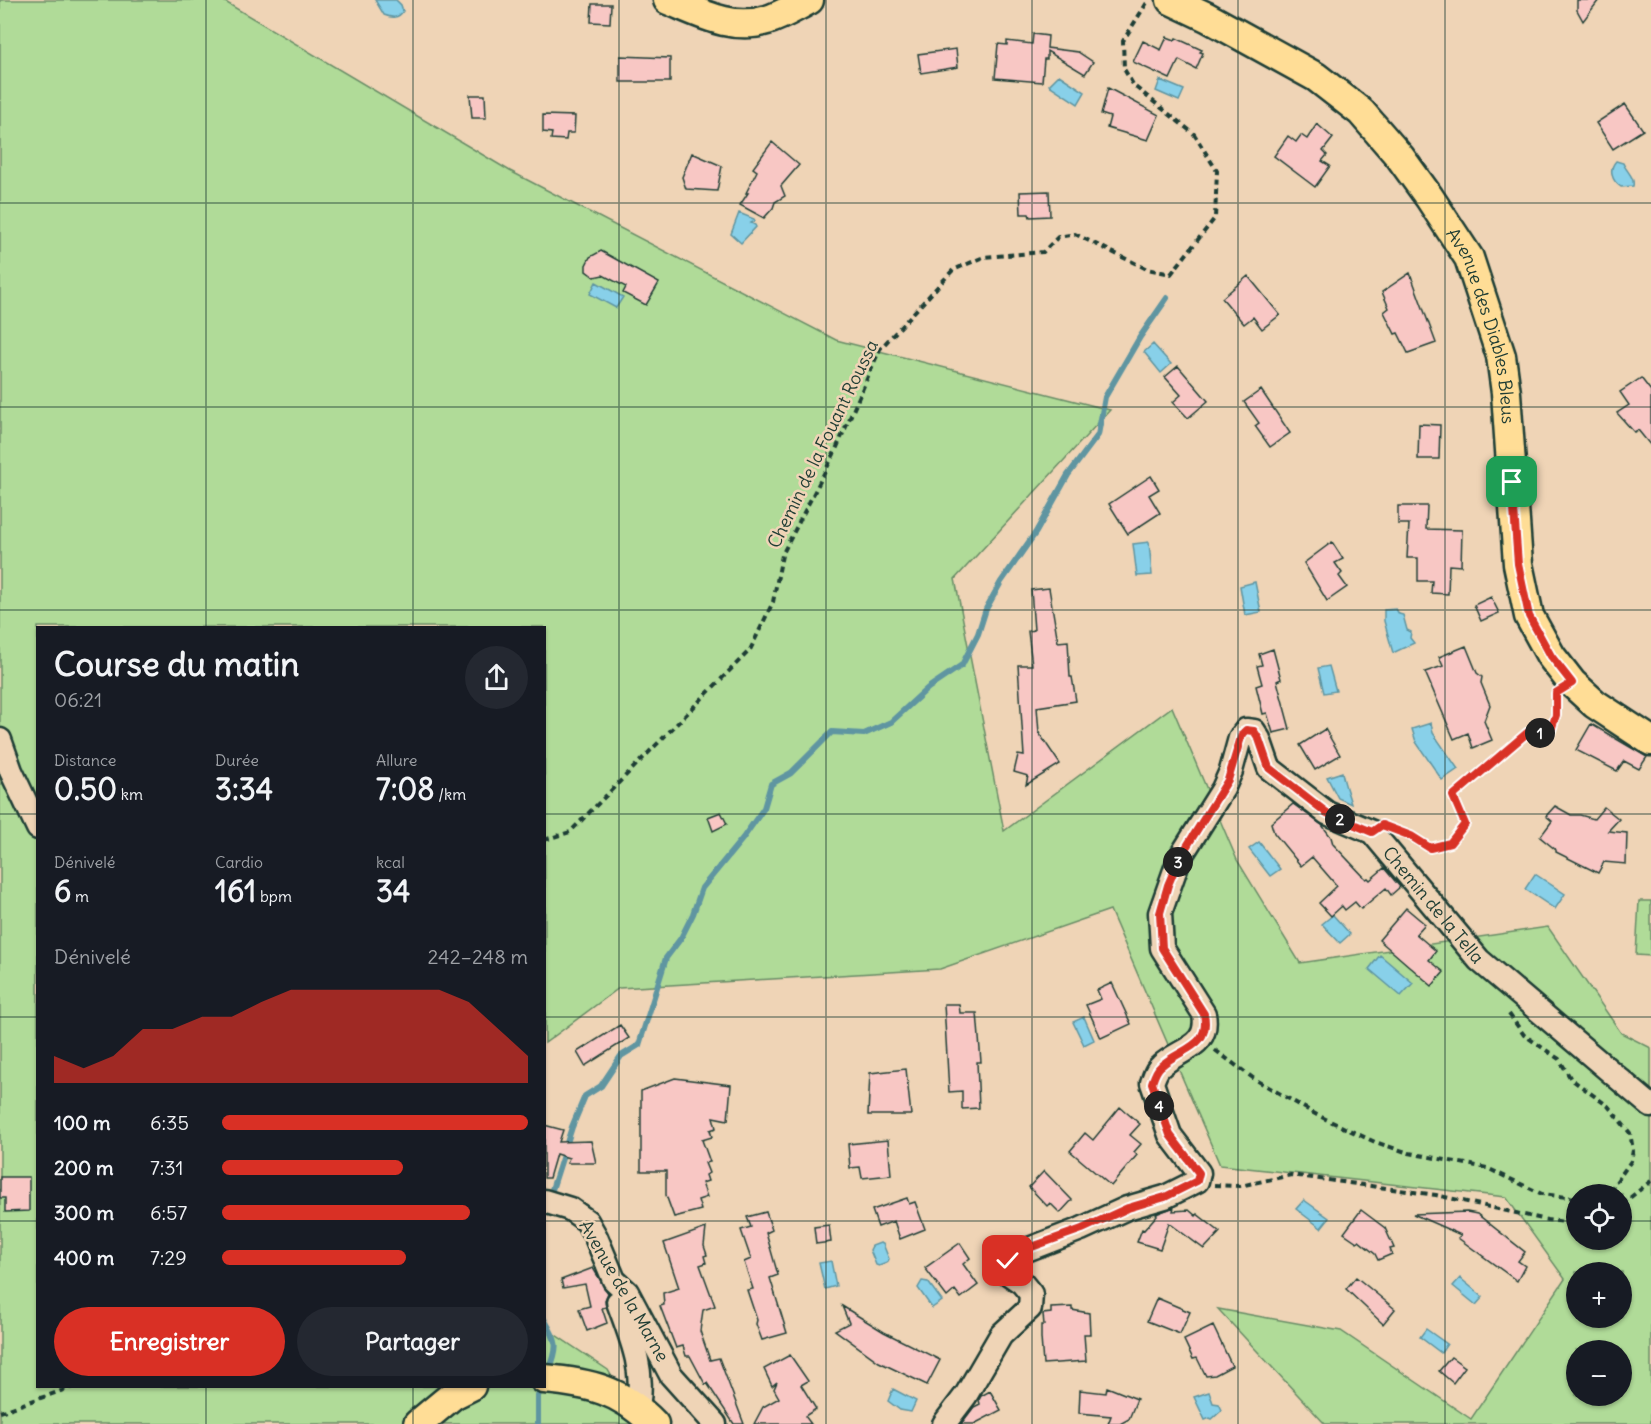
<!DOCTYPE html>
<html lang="fr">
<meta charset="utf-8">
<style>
body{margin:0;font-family:Delius,sans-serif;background:#242831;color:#f1f3f6;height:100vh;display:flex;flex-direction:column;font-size:22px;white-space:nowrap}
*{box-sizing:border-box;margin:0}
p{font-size:20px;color:#9ea1a6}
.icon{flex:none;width:33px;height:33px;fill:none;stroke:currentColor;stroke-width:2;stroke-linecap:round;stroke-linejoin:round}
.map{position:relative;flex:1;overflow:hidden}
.details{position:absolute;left:36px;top:626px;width:510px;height:762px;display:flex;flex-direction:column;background:#171b24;border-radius:0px;box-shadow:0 2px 4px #0004}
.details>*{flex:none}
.fabs{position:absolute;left:1566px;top:1184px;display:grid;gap:12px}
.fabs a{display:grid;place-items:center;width:66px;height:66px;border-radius:50%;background:#171b24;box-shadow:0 2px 4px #0004;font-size:30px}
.pin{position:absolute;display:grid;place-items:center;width:51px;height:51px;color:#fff;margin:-26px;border-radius:12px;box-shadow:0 3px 9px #0006}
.km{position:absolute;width:30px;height:30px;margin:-15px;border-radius:50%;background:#222;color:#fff;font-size:16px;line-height:30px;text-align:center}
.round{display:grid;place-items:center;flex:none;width:63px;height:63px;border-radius:32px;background:#242831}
.headline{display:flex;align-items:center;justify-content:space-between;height:102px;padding:0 18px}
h1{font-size:33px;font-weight:800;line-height:45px}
.stats{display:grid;grid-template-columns:repeat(3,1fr);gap:9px;height:102px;padding:6px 18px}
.stats div{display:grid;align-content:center}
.stats b{font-size:30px;font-weight:800}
.stats small{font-size:16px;font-weight:400}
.stats p{font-size:16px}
.chart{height:168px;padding:12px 18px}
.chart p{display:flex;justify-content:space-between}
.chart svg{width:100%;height:108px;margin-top:6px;fill:#d93025;opacity:.7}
.primary-button{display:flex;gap:12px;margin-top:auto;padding:12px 18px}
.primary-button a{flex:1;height:69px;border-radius:36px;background:#d93025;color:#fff;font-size:24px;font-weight:800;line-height:69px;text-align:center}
.primary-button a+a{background:#242831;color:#f1f3f6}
ul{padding:0 18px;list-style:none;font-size:20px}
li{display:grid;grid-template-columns:96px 72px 1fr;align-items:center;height:45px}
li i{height:15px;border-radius:8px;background:#d93025}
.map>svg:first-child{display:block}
</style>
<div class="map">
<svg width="1651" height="1424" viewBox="0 0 1651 1424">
<rect width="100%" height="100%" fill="#efd4b6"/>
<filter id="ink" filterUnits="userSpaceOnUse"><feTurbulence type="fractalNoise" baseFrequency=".0167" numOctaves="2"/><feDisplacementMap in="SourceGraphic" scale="12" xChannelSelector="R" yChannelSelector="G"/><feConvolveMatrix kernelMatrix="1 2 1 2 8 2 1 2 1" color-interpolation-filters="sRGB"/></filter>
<g filter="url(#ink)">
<path fill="#b0db98" stroke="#688c66" stroke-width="1.5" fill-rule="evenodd" d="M0 0H222L510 171 836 340 1110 410 955 579 1004 831 1172 707 1237 860 1300 963 1548 927 1621 1033 1651 1048V1424H1325L1218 1309 1341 1331 1471 1419 1565 1279 1506 1197 1220 1165 1110 910 940 969 619 988 545 1043 544 627H38V1386H544L545 1328 608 1370 639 1424H0ZM1576 1194H1622V1239H1576ZM1576 1272H1622V1317H1576ZM1576 1350H1622V1395H1576Z
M1639 901H1651V956L1636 955Z"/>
<path fill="#88d0e9" stroke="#5e95a1" stroke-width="1.5" d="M375 0H396L401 5 403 11C398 19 392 18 384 15Z
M1059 75 1085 92 1078 104 1049 85Z
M1160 80 1184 90 1179 101 1156 91Z
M1616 161 1623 163C1626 171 1635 177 1633 186L1621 187C1612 181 1608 170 1616 161Z
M739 213 754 219 755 221 751 223 755 225 756 227 741 243 731 234Z
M596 282 623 297 616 308 590 294Z
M1153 344 1171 364 1161 373 1144 352Z
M1149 542 1152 575 1137 576 1133 544Z
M1255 582 1261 612 1245 615 1240 586Z
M1396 609 1399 614 1403 615 1407 630 1411 632 1410 638 1414 643 1393 653 1384 621V610Z
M1329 666 1336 691 1324 693 1318 668Z
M1431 723 1433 733 1458 769 1442 780 1416 742 1412 729Z
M1342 772C1344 784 1348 793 1351 804L1338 798 1327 777Z
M1259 842 1280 869 1270 876 1249 849Z
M1535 874 1565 894 1555 909 1525 889Z
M1333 915 1350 934 1340 943 1322 924Z
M1380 955 1413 983 1401 996 1369 969Z
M1084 1017 1094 1040 1084 1045 1073 1022Z
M1304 1200 1329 1218 1321 1228 1296 1209Z
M880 1243 883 1244 889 1259 887 1263 879 1266 876 1265 870 1250 872 1246Z
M831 1261 836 1286 825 1289 819 1263Z
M1460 1278 1483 1297 1476 1305 1453 1286Z
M922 1281 928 1282 942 1301 932 1308 918 1288Z
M1426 1329 1447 1344 1441 1353 1420 1337Z
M893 1389 916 1401 911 1412 900 1410 888 1401Z
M1209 1392 1213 1403 1219 1404 1222 1410 1212 1419 1210 1418 1205 1420 1194 1397Z"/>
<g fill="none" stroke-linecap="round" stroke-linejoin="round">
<path stroke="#5e95a1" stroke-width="6" d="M549 1199 572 1127 585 1096 601 1086 621 1056 639 1045 666 958 681 938 693 914 702 888 743 838 764 808 771 784 791 773 832 732 864 734 891 722 928 688 962 665 978 634 986 609 1001 582 1036 532 1068 475 1098 435 1105 397 1140 337 1167 298
M544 1319C558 1342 559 1346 549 1371
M538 1424V1396L542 1387"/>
</g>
<path fill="#f8c7c4" stroke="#1f3d34" stroke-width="1.5" d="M1577 0H1599L1583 21 1577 10Z
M592 4H611L610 23 591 22Z
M1033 34 1048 36 1047 48 1078 52 1093 62 1085 74 1047 51V59H1044L1042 82 995 78 998 44 1007 45V41L1032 44Z
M1167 37 1175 40 1176 38 1202 50 1200 52 1203 53 1196 69 1179 60 1170 79 1133 62 1143 41 1161 50Z
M956 49 958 67 921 73 918 54Z
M620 56 670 58V82H620Z
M1108 88 1159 115 1148 140 1107 128 1110 117 1101 114Z
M470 95H485L486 118H472Z
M1625 104 1643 130 1613 149 1596 123Z
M543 115 575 116 574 133H567L566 140 551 139 552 133 543 132Z
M1317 124 1333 138 1323 151 1327 155 1322 161 1330 166 1315 187 1274 156 1288 136 1296 142 1301 135 1307 139Z
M772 142 799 165 781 186 785 196 775 202 773 208 764 218 740 205 748 193H746L757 171 753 168Z
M692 153 722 166 717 191 686 189 682 177Z
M1049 191 1050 216 1030 217 1029 214H1021L1020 192Z
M601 251 659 283 646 305 623 293 626 287 603 275 594 277 586 271V265L590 257Z
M1410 273 1436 343 1408 353 1398 333 1395 334 1384 312 1389 308 1382 292Z
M1248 276 1280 315 1262 329 1253 317 1244 324 1222 298Z
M1178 366 1208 401 1188 418 1173 402 1181 395 1165 377Z
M1641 378 1651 391V446L1638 430 1634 432 1617 413 1629 405 1620 392Z
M1261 390 1290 433 1270 447 1255 426 1259 423 1244 402Z
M1419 424 1440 425 1439 459H1418Z
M1151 476 1159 489 1149 495 1160 513 1128 534 1109 504Z
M1398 506H1427L1426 529 1462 530 1461 566 1449 565 1448 594 1431 593 1432 581H1418V558H1407L1409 524H1398Z
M1332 542 1343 559 1335 563 1342 573 1339 576 1347 587 1327 601 1304 563Z
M1049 588 1058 642 1068 641 1070 677H1072L1076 701 1037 707 1039 733 1060 764 1026 785 1028 776 1014 772 1018 755 1024 756 1018 665H1032L1028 631 1034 630 1031 590Z
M1491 597 1499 613 1481 621 1474 605Z
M1466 646 1477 673 1482 677 1481 683 1490 705 1484 721 1492 740 1473 748 1468 733 1454 739 1425 672 1443 666 1439 657Z
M1273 649 1281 679 1277 681 1290 729 1273 733 1267 713 1263 714 1256 686 1262 684 1257 666 1262 665 1259 654Z
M1591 724 1647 757 1639 769 1624 761 1617 771 1576 750Z
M1325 729 1340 755 1315 770 1300 745Z
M1293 804 1322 825 1331 837 1333 844 1366 879 1368 878 1370 880 1384 868 1400 887 1391 895 1386 888 1361 909 1355 902 1345 910 1342 906 1331 916 1319 903 1337 886 1312 857 1301 866 1274 833 1271 823Z
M1555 806 1571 815H1580L1594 819 1604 807 1619 819 1608 831 1627 833 1626 864 1604 862 1598 873 1556 852V850L1540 837 1552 821 1546 816Z
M721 812 727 824 713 831 708 817Z
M1406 908 1425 924 1416 934 1436 951 1429 960 1444 972 1432 986 1379 940Z
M1112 983 1131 1024 1101 1038 1086 1005 1101 999 1097 990Z
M944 1004H959L960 1013H977L981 1062H977L979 1108 962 1109V1091L949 1092Z
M620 1025 629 1038 585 1066 577 1052Z
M906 1069 911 1115H868L870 1073Z
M675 1078 731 1085 728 1120 713 1117 716 1128 710 1130 712 1137 702 1140 710 1162 705 1163 709 1173 706 1175 708 1181 702 1183 707 1197 698 1200 701 1210 674 1217 666 1195V1171H641V1091Z
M1120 1107 1140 1124 1130 1135 1141 1144 1134 1152 1137 1155 1111 1186 1070 1151 1085 1133 1093 1140Z
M544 1125 563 1130 559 1142 591 1141 596 1163H567L569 1158 556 1154 549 1178H544Z
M888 1140 891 1175 862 1178 860 1167 850 1168 848 1144Z
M1044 1171 1072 1200 1060 1213 1050 1203 1047 1206 1029 1187Z
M0 1177H29V1211L5 1212V1198H0Z
M907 1198 909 1204 915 1202 925 1229 900 1239 894 1221 878 1227 872 1210Z
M1174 1207 1173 1211 1189 1210 1196 1216 1197 1214 1220 1232 1204 1249 1169 1223 1160 1249 1137 1242 1142 1229 1144 1230 1157 1215 1156 1214Z
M1361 1210 1385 1228 1394 1248 1390 1249 1392 1254 1378 1260 1375 1254 1359 1241 1357 1242 1344 1233Z
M766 1212 772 1230 766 1233 778 1275 770 1278 787 1333 762 1340 756 1324 757 1320 747 1290 753 1289 744 1262 751 1259 741 1230 751 1227 747 1217Z
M1467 1212 1477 1214 1525 1252 1518 1261 1525 1266 1517 1281 1458 1238 1461 1235 1413 1214Z
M829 1225 831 1242 816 1244 814 1227Z
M706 1228 704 1246 707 1255 704 1256 706 1263 700 1265 715 1306 703 1310 700 1331 710 1360 719 1358 744 1424H734L707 1383 705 1384 690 1356H686L683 1346 676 1348 660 1306 664 1305 663 1293 679 1288 664 1243Z
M960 1243 970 1258 963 1264 978 1285 961 1298 955 1290 947 1297 925 1268Z
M593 1268 608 1293 605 1300 606 1307 602 1308 607 1323 587 1331 579 1309 590 1306 585 1284 563 1288 561 1280Z
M1356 1277 1395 1309 1383 1324 1346 1289Z
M1157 1298 1190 1312 1180 1334 1147 1321Z
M842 1306 884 1332 940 1360 927 1385 879 1362 835 1330 849 1323Z
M1072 1307V1310L1089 1313 1090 1334H1084L1086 1361 1043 1364 1041 1338V1325H1044L1043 1314 1051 1313V1308Z
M1213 1326 1232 1366 1215 1375 1206 1376 1197 1358 1193 1359 1184 1340Z
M790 1355 808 1381 801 1385 816 1409 805 1416 811 1424H754L763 1407 779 1398 774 1389 777 1382 772 1386 764 1369Z
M1451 1357 1465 1367 1453 1383 1439 1371Z
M1107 1387 1137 1399 1129 1419 1120 1424H1108L1111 1416 1079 1413 1080 1390 1106 1393Z
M990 1391 1001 1410 974 1424H961L974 1407 980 1404 979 1400 981 1396Z"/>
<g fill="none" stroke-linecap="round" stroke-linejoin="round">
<g stroke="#1f3d34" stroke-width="27">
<g id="minor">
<path d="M0 740 11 771 38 828"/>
<path d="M544 1201 570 1209 587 1221 596 1237 614 1280 627 1292 671 1375 715 1424"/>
<path d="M618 1302C631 1338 645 1369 638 1407"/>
<path id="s1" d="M944 1424 966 1395 1001 1335 1030 1308 1031 1294 1022 1283 1009 1274 1008 1261 1011 1256 1081 1229 1127 1208 1165 1197 1197 1181 1199 1173 1170 1135 1152 1083C1154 1077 1156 1070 1161 1066 1180 1048 1210 1048 1204 1014L1162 948 1160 913 1179 859 1223 789 1231 771 1240 738 1246 730 1254 731 1259 739 1269 768 1327 813 1372 832 1479 960 1651 1106"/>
</g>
</g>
<g stroke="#1f3d34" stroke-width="33">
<g id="major">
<path d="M668 0C700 13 732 31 767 20 781 16 795 7 809 0"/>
<path id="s2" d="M1171 0 1207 17 1316 77 1361 112 1400 157 1429 197 1469 258 1501 356 1506 393 1518 564 1529 616 1551 656 1572 683 1595 704 1651 741"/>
<path d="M544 1379C590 1383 621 1390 654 1424"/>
<path d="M418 1424 453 1395 471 1386"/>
</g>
</g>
<path stroke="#1f3d34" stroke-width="4" stroke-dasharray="6 4.5" stroke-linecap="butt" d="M1400 832 1411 836 1430 848 1450 843 1465 823 1453 796 1527 733H1550L1556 715V698
M544 840 570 832 750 650 773 602 782 555 834 454 880 349 953 270 984 257 1043 252 1058 237 1075 234 1147 269 1171 274 1215 218 1217 171 1194 134 1134 86 1124 69 1123 41 1148 1
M1509 1014 1524 1035 1559 1059 1571 1079 1608 1106 1630 1133 1633 1150 1631 1161 1609 1192 1602 1194
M1215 1050 1253 1078 1317 1115 1375 1142 1409 1153 1487 1168 1542 1194 1576 1198
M1214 1185 1240 1186 1291 1175 1436 1195 1547 1220 1576 1223
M1622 1204 1651 1181
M0 1412 75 1386"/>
<use href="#minor" stroke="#efd4b6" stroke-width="22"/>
<use href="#major" stroke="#ffdd96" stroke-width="28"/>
</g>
</g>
<g fill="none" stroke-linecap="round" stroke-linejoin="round" filter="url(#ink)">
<g stroke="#fff" stroke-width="12">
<path id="route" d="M1008 1261 1015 1253 1082 1229 1128 1208 1165 1197 1197 1181 1199 1173 1170 1135 1152 1083C1154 1077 1156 1070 1161 1066 1180 1048 1211 1048 1204 1014L1162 948 1160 913 1168 885 1179 859 1228 780 1242 734 1246 730 1254 731 1259 739 1269 768 1327 813 1372 832 1382 825 1411 836 1430 848 1450 843 1465 824 1453 796 1527 733H1550L1556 715V693L1572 683 1551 656 1529 616 1518 564 1512 482"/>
</g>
<use href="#route" stroke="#d93025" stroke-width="8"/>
</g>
<path fill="none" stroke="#1f3d34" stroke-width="1.5" stroke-opacity="0.55" d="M206 0V627M413 0V627M619 0V1424M826 0V1424M1032 0V1424M1238 0V1424M1445 0V1424M0 203H1651M0 407H1651M0 610H1651M0 814H38M544 814H1651M0 1017H38M544 1017H1651M0 1221H38M544 1221H1576M1622 1221H1651M206 1386V1424M413 1386V1424"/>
<g text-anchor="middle" stroke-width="5" stroke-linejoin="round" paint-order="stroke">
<g font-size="18" fill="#1f3d34" stroke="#efd4b6">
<text dy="6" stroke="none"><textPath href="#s2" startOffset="472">Avenue des Diables Bleus</textPath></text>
<text transform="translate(823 444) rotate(-64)" y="6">Chemin de la Fouant Roussa</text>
<text dy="6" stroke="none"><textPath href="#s1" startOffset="1196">Chemin de la Tella</textPath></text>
<text transform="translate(624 1291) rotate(60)" y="6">Avenue de la Marne</text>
</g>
</g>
</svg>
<div class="fabs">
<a><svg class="icon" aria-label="locate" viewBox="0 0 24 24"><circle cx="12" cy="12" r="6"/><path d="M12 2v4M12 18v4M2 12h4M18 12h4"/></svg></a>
<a>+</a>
<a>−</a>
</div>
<div class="pin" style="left:1512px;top:482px;background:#1e9e55"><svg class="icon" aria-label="arrive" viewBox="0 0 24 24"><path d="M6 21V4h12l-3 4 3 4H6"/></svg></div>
<div class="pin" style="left:1008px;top:1261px;background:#d93025"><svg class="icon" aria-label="check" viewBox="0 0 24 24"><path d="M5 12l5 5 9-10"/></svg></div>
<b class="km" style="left:1540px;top:733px">1</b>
<b class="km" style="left:1340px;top:819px">2</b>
<b class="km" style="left:1178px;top:862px">3</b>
<b class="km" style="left:1159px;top:1106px">4</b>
<section class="details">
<div class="headline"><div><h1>Course du matin</h1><p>06:21</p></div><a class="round"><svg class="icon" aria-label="share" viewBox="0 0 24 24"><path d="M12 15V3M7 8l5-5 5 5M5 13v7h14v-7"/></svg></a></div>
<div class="stats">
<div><p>Distance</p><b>0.50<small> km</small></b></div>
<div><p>Durée</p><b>3:34</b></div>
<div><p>Allure</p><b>7:08<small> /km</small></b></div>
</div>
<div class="stats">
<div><p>Dénivelé</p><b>6<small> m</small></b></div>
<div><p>Cardio</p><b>161<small> bpm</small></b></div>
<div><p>kcal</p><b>34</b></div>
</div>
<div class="chart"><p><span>Dénivelé</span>242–248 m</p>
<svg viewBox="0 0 160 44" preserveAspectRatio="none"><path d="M0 44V33L10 38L20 33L30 22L40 22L50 17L60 17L70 11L80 6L90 6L100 6L110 6L120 6L130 6L140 11L150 22L160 33V44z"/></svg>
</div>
<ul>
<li><b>100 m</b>6:35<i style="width:100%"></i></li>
<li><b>200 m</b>7:31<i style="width:59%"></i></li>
<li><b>300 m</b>6:57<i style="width:81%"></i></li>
<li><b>400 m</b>7:29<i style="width:60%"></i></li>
</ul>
<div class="primary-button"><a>Enregistrer</a><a>Partager</a></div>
</section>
</div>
